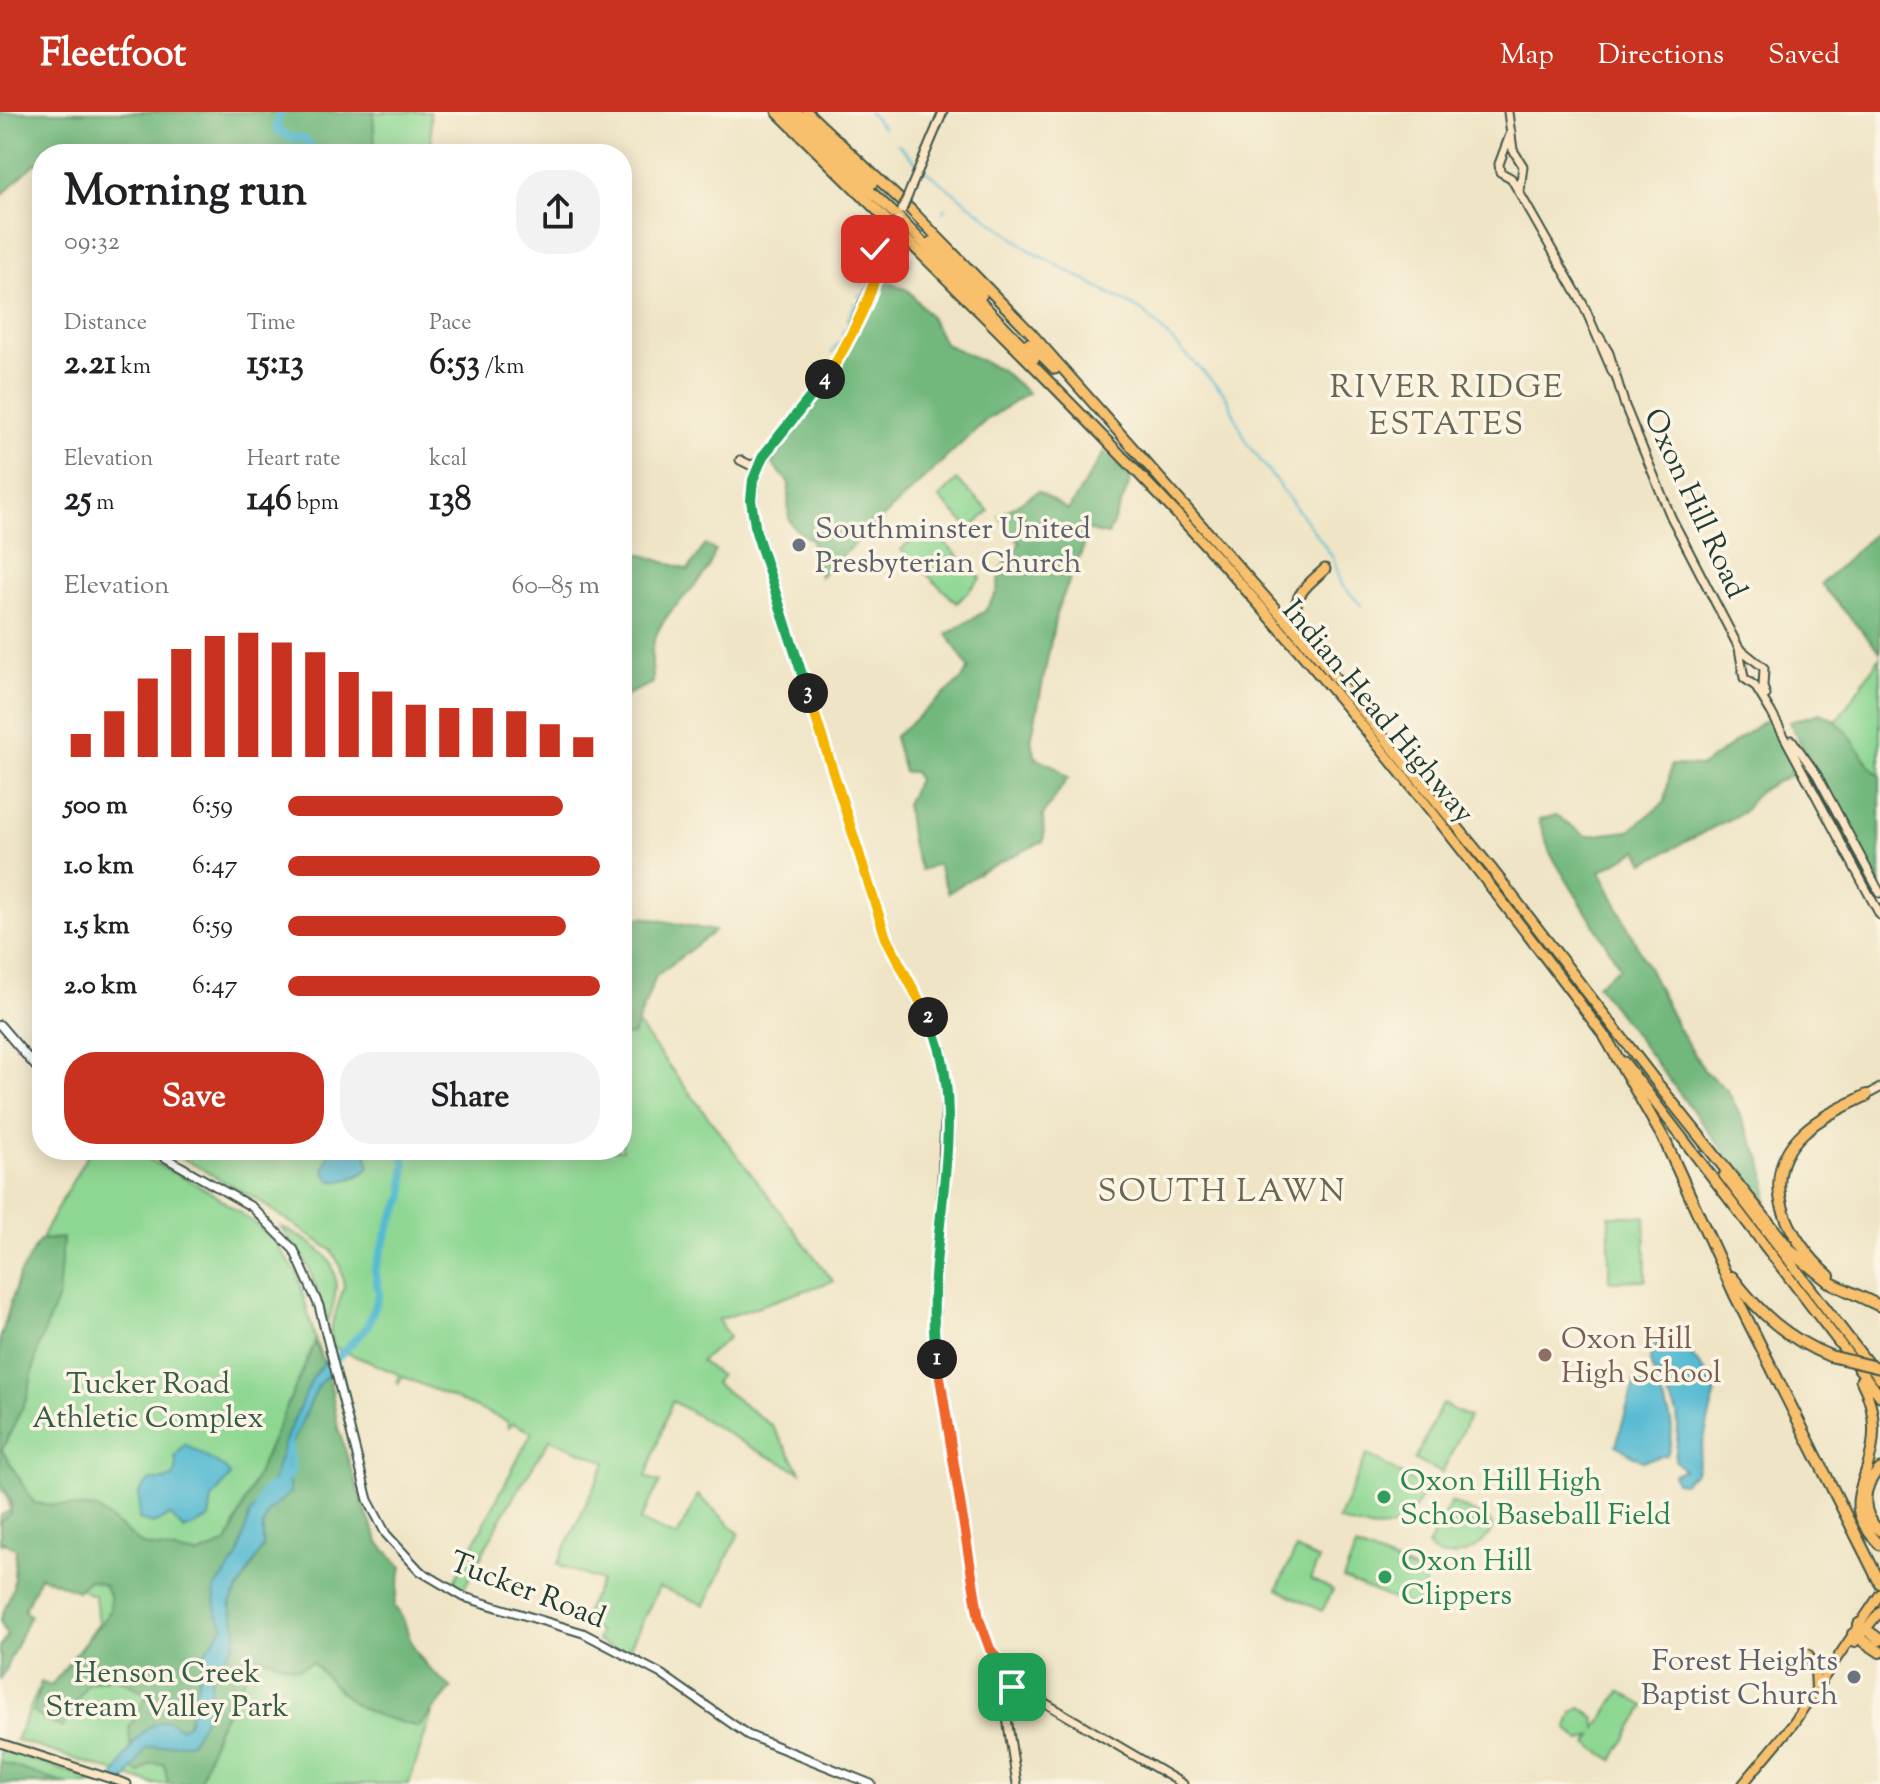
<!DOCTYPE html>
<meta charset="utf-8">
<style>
body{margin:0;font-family:"Sorts Mill Goudy",serif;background:#f2f2f2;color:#202124;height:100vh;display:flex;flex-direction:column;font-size:30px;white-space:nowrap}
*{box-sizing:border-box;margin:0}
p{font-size:26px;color:#757577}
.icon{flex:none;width:44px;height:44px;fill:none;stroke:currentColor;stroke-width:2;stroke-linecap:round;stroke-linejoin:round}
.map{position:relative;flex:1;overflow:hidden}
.details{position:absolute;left:32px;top:32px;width:600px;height:1016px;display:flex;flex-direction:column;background:#fff;border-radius:32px;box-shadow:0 4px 20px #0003}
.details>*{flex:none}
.pin{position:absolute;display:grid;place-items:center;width:68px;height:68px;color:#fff;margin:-34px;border-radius:16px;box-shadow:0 4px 12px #0006}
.km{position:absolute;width:40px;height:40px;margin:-20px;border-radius:50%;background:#222;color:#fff;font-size:22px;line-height:40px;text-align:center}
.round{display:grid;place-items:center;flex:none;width:84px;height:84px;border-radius:32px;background:#f2f2f2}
.headline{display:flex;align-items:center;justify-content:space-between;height:136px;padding:0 32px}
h1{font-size:44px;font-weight:700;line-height:60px}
.metrics{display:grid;grid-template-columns:repeat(3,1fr);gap:12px;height:136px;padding:8px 32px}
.metrics div{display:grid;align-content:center}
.metrics b{font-size:34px;font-weight:700}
.metrics small{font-size:22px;font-weight:400}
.metrics p{font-size:22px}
.chart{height:224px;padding:16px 32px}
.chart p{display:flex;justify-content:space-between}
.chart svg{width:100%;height:144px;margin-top:8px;stroke:#c8321e;stroke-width:6}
.action{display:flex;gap:16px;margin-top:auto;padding:16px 32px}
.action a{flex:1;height:92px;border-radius:32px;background:#c8321e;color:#fff;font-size:32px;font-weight:700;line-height:92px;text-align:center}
.action a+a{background:#f2f2f2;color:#202124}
ul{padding:0 32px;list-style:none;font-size:26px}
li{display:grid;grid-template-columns:128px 96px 1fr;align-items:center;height:60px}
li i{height:20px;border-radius:10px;background:#c8321e}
header{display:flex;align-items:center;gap:48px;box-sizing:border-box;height:112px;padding:0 40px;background:#c8321e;color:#fff}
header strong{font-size:38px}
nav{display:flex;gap:44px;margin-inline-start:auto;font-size:28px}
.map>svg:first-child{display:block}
</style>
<header>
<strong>Fleetfoot</strong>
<nav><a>Map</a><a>Directions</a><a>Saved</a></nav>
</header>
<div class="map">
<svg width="1880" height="1672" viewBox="0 0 1880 1672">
<rect width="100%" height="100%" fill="#fcf5e5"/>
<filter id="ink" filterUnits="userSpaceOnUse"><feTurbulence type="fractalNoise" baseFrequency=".0125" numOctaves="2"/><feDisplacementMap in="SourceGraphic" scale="16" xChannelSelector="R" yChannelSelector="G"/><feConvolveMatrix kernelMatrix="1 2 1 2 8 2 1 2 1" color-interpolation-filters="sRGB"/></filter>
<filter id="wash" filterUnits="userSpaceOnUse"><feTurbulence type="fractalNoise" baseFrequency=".006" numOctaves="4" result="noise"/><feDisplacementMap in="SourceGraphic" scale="32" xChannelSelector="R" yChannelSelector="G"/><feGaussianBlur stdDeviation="1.8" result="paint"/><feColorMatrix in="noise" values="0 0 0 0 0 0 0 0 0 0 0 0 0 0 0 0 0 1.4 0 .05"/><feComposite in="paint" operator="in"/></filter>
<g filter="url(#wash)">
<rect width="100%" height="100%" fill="#efe4c5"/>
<path fill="#8ed793" stroke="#568a64" stroke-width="2" d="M174 0H430L432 37 453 34 455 39 432 42H178Z
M957 368 989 399 971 417 939 386Z
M926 413 981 466 957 491 901 438Z
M1880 545V774L1801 632 1838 607Z
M622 892 833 1169 718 1208 729 1225 701 1249 720 1264 715 1271 772 1314 801 1360 754 1337 672 1289 646 1365 660 1370 640 1409 677 1425 698 1383 739 1421 705 1493 659 1475 626 1543 597 1529 600 1521 581 1509 601 1469 557 1453 606 1350 550 1327 509 1392 462 1480 451 1475 532 1320 513 1311 508 1316 507 1309 402 1264 398 1273V1262L333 1235 330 1219 344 1174 340 1153 331 1138 254 1086 168 1038H622Z
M90 1038H131L209 1079 257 1113 273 1128 297 1161 319 1241 291 1373 441 1573 409 1672H153L16 1628 41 1571 50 1575 98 1512 95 1484 47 1463 21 1432H0V1404L11 1398 6 1381 0 1378V1276L39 1206 43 1122Z
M1609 1104H1645L1646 1168 1609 1169Z
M281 1115C327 1137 349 1154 328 1209L308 1154Z
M1442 1292 1469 1305 1442 1361 1415 1348Z
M1367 1342 1425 1377C1406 1423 1379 1423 1338 1408Z
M1451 1390 1489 1408 1493 1416C1481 1439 1448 1455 1427 1435Z
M1356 1435 1428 1464 1415 1496 1343 1467Z
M1296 1437 1319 1448 1310 1467 1333 1478 1322 1499 1277 1477Z
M1620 1579 1645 1594 1613 1648 1587 1632 1592 1624 1580 1629 1567 1616 1572 1601 1581 1595 1594 1605 1597 1616Z
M0 1637 103 1672H0Z"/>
<path fill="#72b87d" stroke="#487a58" stroke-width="2" d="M0 0H373L375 36 388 42H42V52L35 51 0 85Z
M888 170 908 178 929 203 945 232 1000 257 1028 281 985 309 820 465 811 427C781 413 789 399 789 371L772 351 836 263 875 181Z
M1104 340 1131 368 1108 423 1085 418 1084 434 1057 498 1031 629 1036 646 1054 654 1068 666 1043 703 1044 729 982 759 948 781 938 752 921 758 911 730 906 692 918 668 914 660H904L894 625 961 568 969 557 947 522 985 499 997 479 1000 458 1020 431 999 404 1038 379 1068 398Z
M1880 416V540L1821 472Z
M705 433 715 438C706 477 662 493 653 533 650 544 653 559 653 571L622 585V436L688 458Z
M1820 601C1851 611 1856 643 1880 664V774L1789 610Z
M1771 604 1798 659 1759 679 1743 700 1645 751 1638 738 1600 759 1678 916 1704 958 1728 979 1762 1049 1767 1073 1766 1095 1597 873 1620 855 1550 741 1539 708 1556 703 1586 724 1629 719 1665 690 1671 653 1702 654Z
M643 805 715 819 656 864 633 923 622 924V809Z
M63 1126 58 1185 38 1236 27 1286 2 1338 34 1391 97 1397 143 1433 197 1443 227 1431 315 1230 329 1262 338 1316 363 1393 379 1431 402 1455 394 1494C409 1512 404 1517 413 1534 421 1551 437 1564 452 1576L419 1615C358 1600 354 1596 312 1550L299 1557 256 1544 216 1620 199 1672H168L164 1652H150L140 1661 132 1657 129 1616 148 1582 114 1565 87 1572 62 1616 33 1601 41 1570 51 1574 110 1499V1485L104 1473 89 1468 77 1479 40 1464 24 1499 30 1503 0 1569V1535L7 1524 0 1509 13 1476 16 1437 0 1428V1409L10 1402 12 1391 0 1368V1228L19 1163 40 1128Z
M0 1650 66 1672H0Z"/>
<path fill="#54bad2" stroke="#3a7c83" stroke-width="2" d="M330 1038H366L369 1055C363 1064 341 1072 330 1068L324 1059Z
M1665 1223 1680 1229 1709 1264 1716 1278 1696 1360 1683 1371 1676 1370 1673 1362 1684 1358 1675 1348C1676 1334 1680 1316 1677 1302 1671 1277 1628 1250 1665 1223Z
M325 1249 329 1262 319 1272 292 1332 287 1345 290 1381 268 1400 263 1414V1435L230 1491 237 1517 234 1532 211 1563C212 1590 206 1607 191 1630L146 1636 124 1672H111C124 1647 137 1613 167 1608L180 1616 188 1612 205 1540 224 1514 217 1503 214 1478 238 1445 250 1401 269 1380 287 1323 313 1265Z
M1639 1255C1660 1282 1682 1306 1667 1343L1642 1349 1616 1333Z
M185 1332 226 1357 230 1364 212 1387 209 1407 184 1418 170 1403 153 1412 139 1408V1380L150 1368C169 1369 181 1367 175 1345Z"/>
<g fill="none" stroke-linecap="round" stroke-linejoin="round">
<path stroke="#54bad2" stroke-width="2" d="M869 0 883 16
M898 32 918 52
M923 57 1031 139 1144 200 1225 282 1247 331 1322 430 1333 446 1342 473 1362 494
M943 100 946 96
M893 145 910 152
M870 146 872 145
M909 156 912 145
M862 173 866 162
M858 185 859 181
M847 209 855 191
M842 223 845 216
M832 241 838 231
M823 259 824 254"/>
<path stroke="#54bad2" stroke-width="8" d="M280 0 276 17 289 25 305 27 316 42
M321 1263 367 1215 379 1183 375 1157 391 1110 404 1084 405 1051 401 1038
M258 1402C258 1369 278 1379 292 1360L289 1333"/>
</g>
</g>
<g filter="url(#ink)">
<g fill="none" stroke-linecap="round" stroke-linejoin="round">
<g stroke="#3e564a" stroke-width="11">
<path id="tertiary" d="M0 913 42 962
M152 1038 252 1095 294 1138 319 1194 368 1388 386 1422 420 1459 464 1485 583 1521 661 1562 748 1623 871 1672"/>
</g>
<g stroke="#3e564a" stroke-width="11">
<path id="secondary" d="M1508 0 1513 38 1523 54 1520 78
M1511 20 1499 52 1500 60 1511 66 1584 194 1613 261
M913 71 943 0
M890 128 842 240 759 352 753 368V405L886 826 942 938 947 973 935 1197 936 1241 982 1518 1003 1559 1023 1578 1183 1672
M879 148 873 134 888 129
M1599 224 1609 241 1625 294 1671 405 1739 536 1744 566 1755 574 1771 600 1880 803
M740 348 750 353 760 350
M1739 536 1764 556 1763 575 1766 583
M1792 628 1817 663 1880 781
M1867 983 1880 976
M1003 1559 1004 1585
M1009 1592 1018 1584H1030
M0 1631 127 1672
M1017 1672 1004 1586 1017 1573"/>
</g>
<g stroke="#3e564a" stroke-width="12">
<path id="primary" d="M1855 1530 1880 1500
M1808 1542 1815 1558 1816 1577
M1743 1672 1793 1612 1880 1482"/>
</g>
<g stroke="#3e564a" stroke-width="13">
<path id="trunk" d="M777 0C911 132 1046 263 1175 400 1331 567 1472 747 1608 929
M786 0 899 106 1035 246
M796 0 872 72
M807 0 912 99 1032 222 1319 546 1491 756 1664 980
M931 130 982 183
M1029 231 1055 257
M1304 522C1285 491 1301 478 1325 457
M1624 950 1880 1284
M1724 1063 1880 1267
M1861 1268C1872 1289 1876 1313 1872 1336 1864 1380 1841 1394 1880 1433
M1880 1357C1861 1375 1861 1402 1880 1419
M1879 1502 1880 1501"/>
</g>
<g stroke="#3e564a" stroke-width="14">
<path id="motorway" d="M1606 926 1665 1029 1735 1183 1880 1471
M1660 975 1792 1140 1829 1170 1880 1194
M1829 1164C1788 1128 1755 1066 1803 1021 1821 1004 1846 994 1867 983
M1732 1165C1759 1201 1788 1227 1830 1244
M1859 1512 1880 1528
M1853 1522 1880 1540"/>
</g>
<use href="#tertiary" stroke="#fff" stroke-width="7"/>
<use href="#secondary" stroke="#fce5c4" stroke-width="7"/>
<use href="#primary" stroke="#f8bf6c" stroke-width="8"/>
<use href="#trunk" stroke="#f8bf6c" stroke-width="9"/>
<use href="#motorway" stroke="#f8bf6c" stroke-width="10"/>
<g stroke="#3e564a" stroke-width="11" stroke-linecap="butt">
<path id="secondary-bridge" d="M902 98 913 71
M890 128 898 108"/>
</g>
<g stroke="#3e564a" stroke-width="14" stroke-linecap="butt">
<path id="motorway-bridge" d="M1830 1244 1880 1256"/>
</g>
<use href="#secondary-bridge" stroke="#fce5c4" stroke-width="7"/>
<use href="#motorway-bridge" stroke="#f8bf6c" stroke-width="10"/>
</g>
</g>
<g fill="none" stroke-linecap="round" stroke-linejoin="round" filter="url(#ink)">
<g stroke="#fff" stroke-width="16">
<path id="split-1" d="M937 1247 979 1507 990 1537 1017 1573 1012 1575"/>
</g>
<g stroke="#fff" stroke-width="16">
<path id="split-2" d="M928 905C976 1003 920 1141 937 1247"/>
</g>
<g stroke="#fff" stroke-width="16">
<path id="split-3" d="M808 581 886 826 928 905"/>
</g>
<g stroke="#fff" stroke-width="16">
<path id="split-4" d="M808 581 756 420 751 388 753 368 763 344 825 267"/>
</g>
<g stroke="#fff" stroke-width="16">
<path id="split-5" d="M825 267C840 245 890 159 875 137"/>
</g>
<use href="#split-1" stroke="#f0652b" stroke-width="10"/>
<use href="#split-2" stroke="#22a559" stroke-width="10"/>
<use href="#split-3" stroke="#f5b400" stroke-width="10"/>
<use href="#split-4" stroke="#22a559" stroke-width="10"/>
<use href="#split-5" stroke="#f5b400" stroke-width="10"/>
</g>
<g fill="#6b7280" stroke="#fcf5e5" stroke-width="3">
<circle cx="799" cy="433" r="8"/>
<circle cx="1854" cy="1565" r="8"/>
</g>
<circle fill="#8d6e63" stroke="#fcf5e5" stroke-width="3" cx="1545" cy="1243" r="8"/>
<g fill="#2e9e5b" stroke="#fcf5e5" stroke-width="3">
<circle cx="1384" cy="1385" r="8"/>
<circle cx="1385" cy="1465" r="8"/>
</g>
<g text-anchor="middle" stroke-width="7" stroke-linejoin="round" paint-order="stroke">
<g font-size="30" fill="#1f3d34" stroke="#fcf5e5">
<text transform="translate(1696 391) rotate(65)" y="10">Oxon Hill Road</text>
<text transform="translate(1379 599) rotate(50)" y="10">Indian Head Highway</text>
<text transform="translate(528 1477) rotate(21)" y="10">Tucker Road</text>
</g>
<g font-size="30" fill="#5b616d" stroke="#fcf5e5" text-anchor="start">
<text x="815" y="426">Southminster United<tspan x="815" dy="34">Presbyterian Church</tspan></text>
<text x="1838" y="1558" text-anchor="end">Forest Heights<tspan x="1838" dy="34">Baptist Church</tspan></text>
</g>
<g font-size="30" fill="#785e54" stroke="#fcf5e5" text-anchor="start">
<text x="1561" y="1236">Oxon Hill<tspan x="1561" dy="34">High School</tspan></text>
</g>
<g font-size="30" fill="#355c47" stroke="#fcf5e5">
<text x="148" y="1281">Tucker Road<tspan x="148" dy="34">Athletic Complex</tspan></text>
<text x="167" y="1570">Henson Creek<tspan x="167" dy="34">Stream Valley Park</tspan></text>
</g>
<g font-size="30" fill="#27864d" stroke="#fcf5e5" text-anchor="start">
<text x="1400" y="1378">Oxon Hill High<tspan x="1400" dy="34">School Baseball Field</tspan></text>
<text x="1401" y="1458">Oxon Hill<tspan x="1401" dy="34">Clippers</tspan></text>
</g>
<g font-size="32" letter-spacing="2" fill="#676755" stroke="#fcf5e5">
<text x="1447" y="285">RIVER RIDGE<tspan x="1447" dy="37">ESTATES</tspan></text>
<text x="1222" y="1089">SOUTH LAWN</text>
</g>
</g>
</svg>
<div class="pin" style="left:1012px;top:1575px;background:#1e9e55"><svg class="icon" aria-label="arrive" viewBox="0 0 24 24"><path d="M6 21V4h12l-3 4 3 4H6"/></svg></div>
<div class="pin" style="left:875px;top:137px;background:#d93025"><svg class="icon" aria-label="check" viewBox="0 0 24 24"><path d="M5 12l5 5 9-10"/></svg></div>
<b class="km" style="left:937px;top:1247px">1</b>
<b class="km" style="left:928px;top:905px">2</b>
<b class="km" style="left:808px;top:581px">3</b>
<b class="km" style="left:825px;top:267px">4</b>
<section class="details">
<div class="headline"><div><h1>Morning run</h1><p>09:32</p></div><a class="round"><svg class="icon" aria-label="share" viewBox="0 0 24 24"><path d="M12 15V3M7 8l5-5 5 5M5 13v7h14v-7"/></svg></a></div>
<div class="metrics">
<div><p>Distance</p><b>2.21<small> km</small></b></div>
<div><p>Time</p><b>15:13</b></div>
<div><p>Pace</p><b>6:53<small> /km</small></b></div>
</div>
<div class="metrics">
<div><p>Elevation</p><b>25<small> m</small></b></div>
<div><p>Heart rate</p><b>146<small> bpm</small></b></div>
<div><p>kcal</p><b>138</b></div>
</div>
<div class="chart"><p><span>Elevation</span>60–85 m</p>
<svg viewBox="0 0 160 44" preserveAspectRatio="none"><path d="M5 44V37M15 44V30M25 44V20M35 44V11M45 44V7M55 44V6M65 44V9M75 44V12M85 44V18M95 44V24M105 44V28M115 44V29M125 44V29M135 44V30M145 44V34M155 44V38"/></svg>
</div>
<ul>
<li><b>500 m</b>6:59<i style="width:88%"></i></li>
<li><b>1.0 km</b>6:47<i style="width:100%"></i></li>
<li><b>1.5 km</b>6:59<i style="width:89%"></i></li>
<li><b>2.0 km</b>6:47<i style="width:100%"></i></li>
</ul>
<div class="action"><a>Save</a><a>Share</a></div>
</section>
</div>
